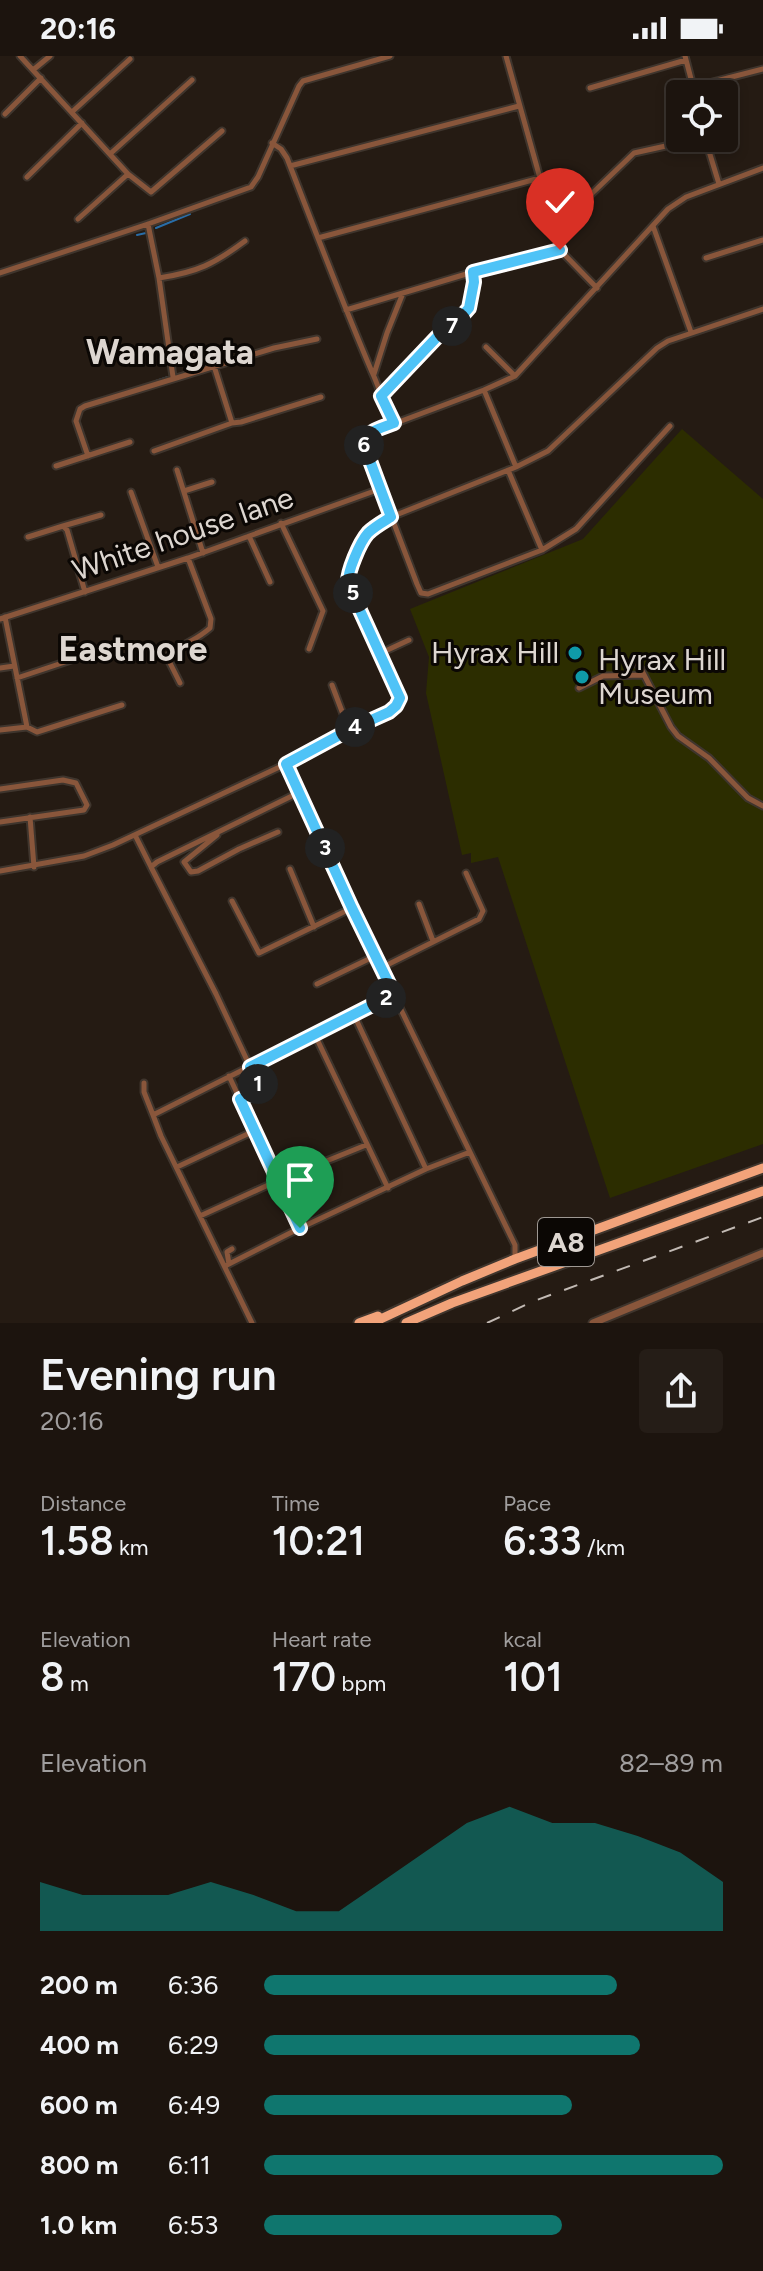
<!DOCTYPE html>
<meta charset="utf-8">
<style>
body{margin:0;font-family:Figtree,sans-serif;background:#251d17;color:#f1f3f6;height:100vh;display:flex;flex-direction:column;font-size:30px;white-space:nowrap}
*{box-sizing:border-box;margin:0}
p{font-size:26px;color:#a09e9e}
.icon{flex:none;width:44px;height:44px;fill:none;stroke:currentColor;stroke-width:2;stroke-linecap:round;stroke-linejoin:round}
.map{position:relative;height:1267px;overflow:hidden}
.panel{display:flex;flex-direction:column;background:#1c140e;flex:1}
.panel>*{flex:none}
.controls{position:absolute;left:666px;top:24px;display:grid;gap:16px}
.controls a{display:grid;place-items:center;width:72px;height:72px;border-radius:8px;background:#1c140e;box-shadow:0 4px 12px #0003,0 0 0 2px #3a332e;font-size:40px}
.pin{position:absolute;display:grid;place-items:center;width:68px;height:68px;color:#fff;margin:-82px -34px;border-radius:50% 50% 50% 0;rotate:-45deg;box-shadow:0 0 8px #0007}
.pin .icon{rotate:45deg}
.km{position:absolute;width:40px;height:40px;margin:-20px;border-radius:50%;background:#222;color:#fff;font-size:22px;line-height:40px;text-align:center}
.round{display:grid;place-items:center;flex:none;width:84px;height:84px;border-radius:8px;background:#251d17}
.head{display:flex;align-items:center;justify-content:space-between;height:136px;padding:0 40px}
h1{font-size:44px;font-weight:600;line-height:60px}
.figures{display:grid;grid-template-columns:repeat(3,1fr);gap:12px;height:136px;padding:8px 40px}
.figures div{display:grid;align-content:center}
.figures b{font-size:40px;font-weight:600}
.figures small{font-size:22px;font-weight:400}
.figures p{font-size:22px}
.chart{height:224px;padding:16px 40px}
.chart p{display:flex;justify-content:space-between}
.chart svg{width:100%;height:144px;margin-top:8px;fill:#0f766e;opacity:.7}
ul{padding:0 40px;list-style:none;font-size:26px}
li{display:grid;grid-template-columns:128px 96px 1fr;align-items:center;height:60px}
li i{height:20px;border-radius:10px;background:#0f766e}
.status{display:flex;justify-content:space-between;align-items:center;height:56px;padding:0 40px;background:#1c140e;direction:ltr}
.status svg{height:22px;fill:currentColor}
.map>svg:first-child{display:block}
</style>
<div class="status"><b>20:16</b><svg viewBox="0 0 49 12"><path d="M0 12V9h3v3zM5 12V6h3v6zM10 12V3h3v9zM15 12V0h3v12zM26 1h20v11H26zM47 4h2v5h-2z"/></svg></div>
<div class="map">
<svg width="763" height="1267" viewBox="0 0 763 1267">
<rect width="100%" height="100%" fill="#251b13"/>
<path fill="#2c2d00" d="M682 373 763 443V1088L610 1142 498 801 471 807V797L462 799 426 637 429 601 410 553 583 483Z"/>
<g fill="none" stroke-linecap="round" stroke-linejoin="round">
<path stroke="#296da7" stroke-width="2" d="M156 172 190 158
M137 179 146 177
M156 325 168 321
M395 655 399 652
M346 680 382 662
M318 693 342 681
M294 706V713L305 736"/>
<g stroke="#3f352d" stroke-width="9">
<path id="minor" d="M20 0 128 118 151 136 222 75
M506 0 560 194 597 232
M685 0 695 38
M33 14 50 0
M693 31 763 13
M590 32 686 4
M72 56 130 3
M5 58 41 22
M705 82 719 128
M272 87 281 93 287 102C315 174 342 246 372 316 380 333 384 351 394 367
M110 98 192 24
M290 110 519 50
M27 121 82 67
M78 163 128 118
M148 168 159 222 173 321
M653 170 691 276
M554 174 634 97 702 82
M318 182 540 122
M706 202 763 184
M0 217 148 168 251 131 258 121 299 30 303 25 390 0
M159 222C198 216 214 208 245 185
M346 254 473 216 560 194
M486 291 515 320
M214 310 232 367 241 366 321 341
M374 318 387 277 403 237
M484 334 516 411
M381 340 438 280 454 269 469 252 474 226 473 216
M670 370 576 473 542 494 428 538 421 537 417 528 363 386 366 380 372 376 484 334 515 320 668 153 686 141 763 112
M154 395 232 367
M88 400 76 365 80 353 85 350 274 292 317 283
M56 410 130 386
M177 414 203 497
M508 414 542 494
M184 435 212 426
M131 436 158 511
M281 467 323 555 309 593
M63 470 101 459
M249 480 270 526
M28 481 63 470 67 474 85 536
M5 561 27 671 37 676 122 649
M0 563 188 502 380 433
M381 597 409 584
M636 607 641 613 671 671 678 680 709 702 748 742 763 750
M0 612 14 610
M17 622 101 594
M180 627 167 601C180 589 197 584 210 572L211 563 188 502
M332 629 349 674
M579 632 603 620 643 619
M0 674 27 671
M286 708 375 900 515 1189V1203
M0 733 63 724 76 727 87 749 84 754 0 766
M30 761 34 811
M135 779 151 811
M217 779 184 806 191 816 198 815 239 793 278 776
M290 813 314 871
M0 815 84 800 113 789 286 708 349 674 389 656 396 650 400 642 398 634 348 528 349 516 363 484 373 473 391 461 516 411 548 395 657 292 668 285 763 253
M232 845 259 897 352 852
M419 848 433 885
M381 912 479 863 483 855 466 817
M317 928 375 900
M354 959 426 1113
M315 979 388 1132
M229 1020 300 1172
M144 1027V1036L153 1059
M240 1043 261 1034 216 938 151 811 157 806 300 736
M177 1111 254 1075
M200 1160 277 1125 366 1089
M229 1208 227 1196 232 1193
M225 1210 300 1172 426 1113 470 1096
M252 1267 161 1080 153 1059 394 938"/>
</g>
<g stroke="#3f352d" stroke-width="11">
<path id="tertiary" d="M593 1267 763 1197"/>
</g>
<g stroke="#3f352d" stroke-width="13">
<path id="trunk" d="M359 1267 378 1260
M372 1267 462 1225 515 1203 763 1112
M406 1267 452 1247 763 1135"/>
</g>
<use href="#minor" stroke="#89563b" stroke-width="5"/>
<use href="#tertiary" stroke="#89563b" stroke-width="7"/>
<use href="#trunk" stroke="#f2a37a" stroke-width="9"/>
<path stroke="#c2bab4" stroke-width="2" stroke-dasharray="14 14" stroke-linecap="butt" d="M487 1267 534 1245 763 1161"/>
</g>
<g fill="none" stroke-linecap="round" stroke-linejoin="round">
<g stroke="#fff" stroke-width="16">
<path id="route" d="M300 1172 240 1043 261 1034 250 1011 394 938 352 852 286 708 349 674 389 656 396 650 400 642 348 528C347 516 360 486 368 477 374 471 383 466 391 461L363 386C369 374 382 372 394 367L381 340 438 280 454 269 469 252 474 226 473 216 560 194"/>
</g>
<use href="#route" stroke="#4fc3f7" stroke-width="10"/>
</g>
<g fill="#0f9aa8" stroke="#0b0704" stroke-width="3">
<circle cx="575" cy="597" r="8"/>
<circle cx="582" cy="621" r="8"/>
</g>
<g text-anchor="middle" stroke-width="6" stroke-linejoin="round" paint-order="stroke">
<rect fill="#0b0704" stroke="#9e9893" stroke-width="2" x="538" y="1162" width="56" height="48" rx="6"/>
<g font-size="28" font-weight="bold" fill="#ddd6d0">
<text x="566" y="1196">A8</text>
</g>
<g font-size="30" fill="#ddd6d0" stroke="#0b0704">
<text transform="translate(183 478) rotate(-19)" y="10">White house lane</text>
</g>
<g font-size="30" fill="#ddd6d0" stroke="#0b0704" text-anchor="end">
<text x="559" y="607">Hyrax Hill</text>
<text x="598" y="614" text-anchor="start">Hyrax Hill<tspan x="598" dy="34">Museum</tspan></text>
</g>
<g font-size="34" font-weight="bold" fill="#ddd6d0" stroke="#0b0704">
<text x="170" y="308">Wamagata</text>
<text x="133" y="605">Eastmore</text>
</g>
</g>
</svg>
<div class="controls">
<a><svg class="icon" aria-label="locate" viewBox="0 0 24 24"><circle cx="12" cy="12" r="6"/><path d="M12 2v4M12 18v4M2 12h4M18 12h4"/></svg></a>
</div>
<div class="pin" style="left:300px;top:1172px;background:#1e9e55"><svg class="icon" aria-label="arrive" viewBox="0 0 24 24"><path d="M6 21V4h12l-3 4 3 4H6"/></svg></div>
<div class="pin" style="left:560px;top:194px;background:#d93025"><svg class="icon" aria-label="check" viewBox="0 0 24 24"><path d="M5 12l5 5 9-10"/></svg></div>
<b class="km" style="left:258px;top:1028px">1</b>
<b class="km" style="left:386px;top:942px">2</b>
<b class="km" style="left:325px;top:792px">3</b>
<b class="km" style="left:355px;top:671px">4</b>
<b class="km" style="left:353px;top:537px">5</b>
<b class="km" style="left:364px;top:389px">6</b>
<b class="km" style="left:452px;top:270px">7</b>
</div>
<section class="panel">
<div class="head"><div><h1>Evening run</h1><p>20:16</p></div><a class="round"><svg class="icon" aria-label="share" viewBox="0 0 24 24"><path d="M12 15V3M7 8l5-5 5 5M5 13v7h14v-7"/></svg></a></div>
<div class="figures">
<div><p>Distance</p><b>1.58<small> km</small></b></div>
<div><p>Time</p><b>10:21</b></div>
<div><p>Pace</p><b>6:33<small> /km</small></b></div>
</div>
<div class="figures">
<div><p>Elevation</p><b>8<small> m</small></b></div>
<div><p>Heart rate</p><b>170<small> bpm</small></b></div>
<div><p>kcal</p><b>101</b></div>
</div>
<div class="chart"><p><span>Elevation</span>82–89 m</p>
<svg viewBox="0 0 160 44" preserveAspectRatio="none"><path d="M0 44V29L10 33L20 33L30 33L40 29L50 33L60 38L70 38L80 29L90 20L100 11L110 6L120 11L130 11L140 15L150 20L160 29V44z"/></svg>
</div>
<ul>
<li><b>200 m</b>6:36<i style="width:77%"></i></li>
<li><b>400 m</b>6:29<i style="width:82%"></i></li>
<li><b>600 m</b>6:49<i style="width:67%"></i></li>
<li><b>800 m</b>6:11<i style="width:100%"></i></li>
<li><b>1.0 km</b>6:53<i style="width:65%"></i></li>
</ul>
</section>
